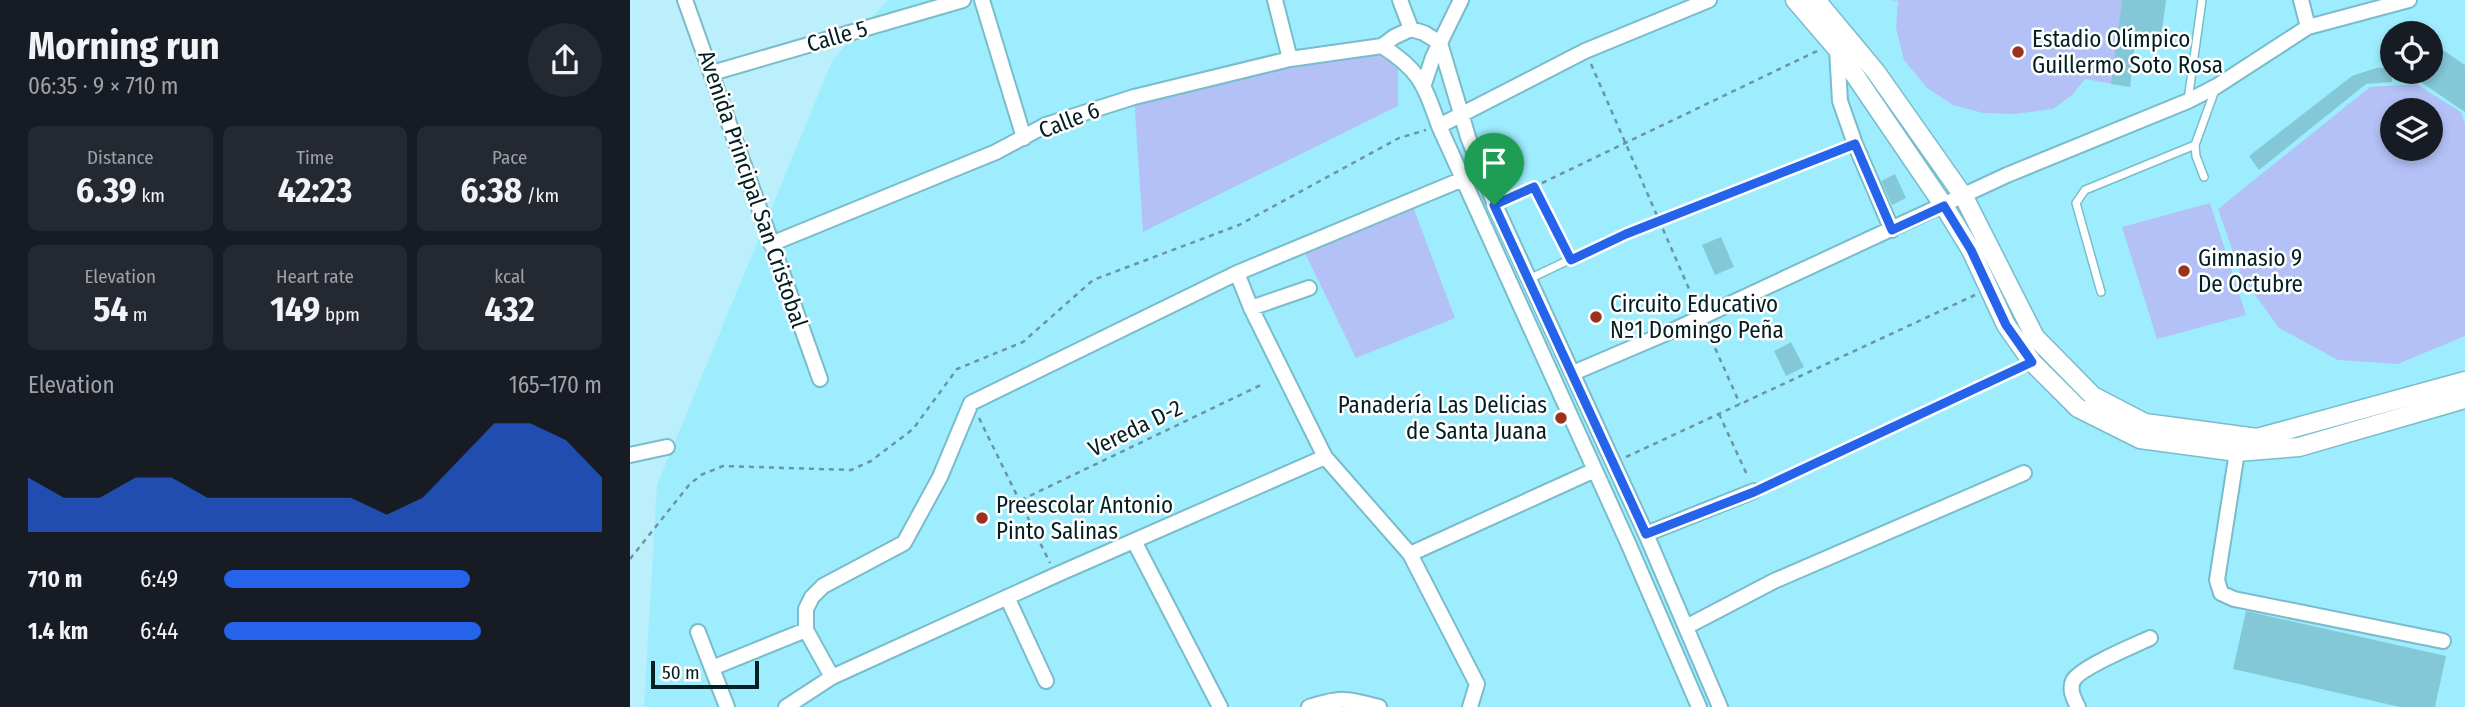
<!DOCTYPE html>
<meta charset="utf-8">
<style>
body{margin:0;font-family:"Fira Sans Condensed",sans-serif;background:#242831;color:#f1f3f6;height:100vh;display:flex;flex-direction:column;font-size:26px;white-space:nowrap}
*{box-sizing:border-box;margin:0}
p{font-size:23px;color:#9ea1a6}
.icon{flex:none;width:38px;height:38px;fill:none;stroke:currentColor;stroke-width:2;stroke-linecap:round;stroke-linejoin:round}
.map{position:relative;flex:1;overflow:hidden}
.side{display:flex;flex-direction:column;background:#171b24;width:630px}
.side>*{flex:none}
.fabs{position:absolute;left:1750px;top:21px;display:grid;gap:14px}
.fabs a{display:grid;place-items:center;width:63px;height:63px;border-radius:50%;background:#171b24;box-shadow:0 4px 10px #0003;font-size:35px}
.scale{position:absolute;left:21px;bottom:18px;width:108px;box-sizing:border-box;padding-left:7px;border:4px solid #021f24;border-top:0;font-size:19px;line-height:24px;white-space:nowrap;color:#021f24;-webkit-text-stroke:5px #fff;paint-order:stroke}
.pin{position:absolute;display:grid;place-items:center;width:60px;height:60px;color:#fff;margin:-72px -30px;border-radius:50% 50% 50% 0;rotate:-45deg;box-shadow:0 0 7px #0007}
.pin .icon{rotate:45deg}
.round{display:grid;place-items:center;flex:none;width:74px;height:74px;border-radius:37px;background:#242831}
.overview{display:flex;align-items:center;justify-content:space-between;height:119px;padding:0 28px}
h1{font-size:38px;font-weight:700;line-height:52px}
.figures{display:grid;grid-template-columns:repeat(3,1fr);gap:10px;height:119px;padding:7px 28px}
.figures div{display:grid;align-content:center;border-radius:10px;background:#242831;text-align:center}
.figures b{font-size:35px;font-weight:700}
.figures small{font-size:19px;font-weight:400}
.figures p{font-size:19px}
.chart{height:196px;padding:14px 28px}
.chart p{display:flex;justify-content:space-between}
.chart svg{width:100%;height:126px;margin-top:7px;fill:#2563eb;opacity:.7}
ul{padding:0 28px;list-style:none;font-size:23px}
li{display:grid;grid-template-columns:112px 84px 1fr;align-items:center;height:52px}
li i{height:18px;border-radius:9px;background:#2563eb}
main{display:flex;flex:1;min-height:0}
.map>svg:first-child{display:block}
</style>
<main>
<section class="side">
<div class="overview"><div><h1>Morning run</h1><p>06:35 · 9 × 710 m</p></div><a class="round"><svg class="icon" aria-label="share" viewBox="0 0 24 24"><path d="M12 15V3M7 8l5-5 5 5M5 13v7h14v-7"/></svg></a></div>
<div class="figures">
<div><p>Distance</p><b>6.39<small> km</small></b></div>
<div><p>Time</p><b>42:23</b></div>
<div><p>Pace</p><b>6:38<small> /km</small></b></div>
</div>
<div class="figures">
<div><p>Elevation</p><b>54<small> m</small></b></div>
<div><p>Heart rate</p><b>149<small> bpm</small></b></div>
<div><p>kcal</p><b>432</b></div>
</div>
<div class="chart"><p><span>Elevation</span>165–170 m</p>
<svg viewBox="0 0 160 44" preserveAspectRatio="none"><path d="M0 44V25L10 32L20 32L30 25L40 25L50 32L60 32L70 32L80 32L90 32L100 38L110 32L120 19L130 6L140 6L150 12L160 25V44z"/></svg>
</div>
<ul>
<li><b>710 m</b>6:49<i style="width:65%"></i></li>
<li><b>1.4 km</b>6:44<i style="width:68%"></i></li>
</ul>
</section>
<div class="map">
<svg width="1835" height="707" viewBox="0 0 1835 707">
<rect width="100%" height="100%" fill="#baeffb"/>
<path fill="#9dedfe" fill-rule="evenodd" d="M258 0H1835V707H14L27 485 203 59ZM1762 33H1801V72H1762ZM1762 110H1801V149H1762Z"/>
<path fill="#b3c1f6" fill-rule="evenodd" d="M1260 0H1536L1530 44 1505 42 1500 87 1455 79 1442 95 1423 109 1385 114 1353 113 1323 105 1297 88 1274 60 1266 28 1268 1Z
M768 47V106L513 232 504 97 652 57Z
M1786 84 1831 112 1835 124V336L1768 364 1708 360 1649 328 1611 275 1588 209 1740 87ZM1762 110H1801V149H1762Z
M1580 203 1616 315 1527 339 1492 227Z
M782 204 825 318 726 358 674 251Z"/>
<path fill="#84c8d7" d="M1492 0H1536L1530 44 1505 41 1500 87 1481 84Z
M1801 42 1835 65V112L1776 72H1801Z
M1762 67V82L1736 84 1629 170 1619 156 1722 76 1746 68Z
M1265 174 1276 198 1262 205 1251 181Z
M1091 237 1104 267 1085 275 1072 245Z
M1161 342 1174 367 1156 376 1144 351Z
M1616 611 1816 656 1805 707H1770L1603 669Z"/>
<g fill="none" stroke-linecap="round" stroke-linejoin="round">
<g stroke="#79bccb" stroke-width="10">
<path id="service" d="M1558 100 1572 0
M1574 177 1566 156 1565 145 1585 90
M865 205 904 187 941 259 899 279
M1471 292 1446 203 1455 190 1565 145"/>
</g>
<g stroke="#79bccb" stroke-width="18">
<path id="minor" d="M55 0 190 379
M352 0 394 138
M645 0 660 59
M770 0 781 29
M1671 0 1678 27
M752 46 764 37 781 29 794 33 810 43 838 137 865 205 1016 534 1090 707
M752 46C791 71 794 85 809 126L998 543 1069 707
M1207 49 1210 101 1225 144 1262 230
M82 73 333 0
M794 84 803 57 831 0
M809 126 955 51 1079 0
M141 244 366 152 416 125 504 97 660 59 752 46
M607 273 621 308 695 457 780 554 847 684 840 707
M621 308 679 288
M943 373 1046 329 1377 175 1558 101 1587 86 1678 27 1779 0
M1607 452 1587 580 1591 593 1604 599 1813 641
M0 455 37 447
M1016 534 1124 491
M504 541 590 707
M780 554 965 470
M377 597 416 681
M1056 627 1144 581 1394 473
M68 632 97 707
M82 668 176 630
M202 677 176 630V609L182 597 193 586 274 543 310 477 341 403 607 273 833 179
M156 707 202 677 426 575 695 457
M679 707C711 697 717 698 749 707
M1448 707C1444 699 1439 690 1443 681 1449 668 1505 645 1520 638"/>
</g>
<g stroke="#79bccb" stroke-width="21">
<path id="tertiary" d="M1165 0 1207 49 1314 206 1341 250 1376 325 1402 362 1448 408 1510 439 1607 452 1669 447 1835 399
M1186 0 1246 72 1334 197 1405 337 1463 396 1515 423 1627 438 1835 381"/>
</g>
<path stroke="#6b969f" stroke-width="2.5" stroke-dasharray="5 5" stroke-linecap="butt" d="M961 64 1066 305
M912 183 1187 51
M949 256 996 234 1212 149
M1077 330 1110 404
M1089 414 1118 477
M349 418 420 563
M996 457 1345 295
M1135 486 1386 370
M391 500 633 384
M0 559 59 485 71 475 93 466 221 470 241 461 283 429 327 369 393 342 463 280 609 225 769 138 796 130"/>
<use href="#service" stroke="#fff" stroke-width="7"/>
<use href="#minor" stroke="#fff" stroke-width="14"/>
<use href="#tertiary" stroke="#fff" stroke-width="18"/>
</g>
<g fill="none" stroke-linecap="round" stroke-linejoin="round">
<g stroke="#fff" stroke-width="14">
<path id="route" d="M1225 144 1262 230 1314 206 1341 250 1376 325 1402 362 1124 492 1016 534 864 205 904 187 941 260 996 234Z"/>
</g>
<use href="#route" stroke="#2563eb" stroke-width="9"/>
</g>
<g fill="#9b321f" stroke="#fff" stroke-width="2.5">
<circle cx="1388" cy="52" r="7"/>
<circle cx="1554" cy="271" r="7"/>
<circle cx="966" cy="317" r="7"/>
<circle cx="931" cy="418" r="7"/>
<circle cx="352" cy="518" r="7"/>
</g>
<g text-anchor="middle" stroke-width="5" stroke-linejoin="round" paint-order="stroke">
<g font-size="23" fill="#021f24" stroke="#fff">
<text transform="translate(207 36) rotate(-16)" y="8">Calle 5</text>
<text transform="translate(439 120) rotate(-21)" y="8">Calle 6</text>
<text transform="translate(123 189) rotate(71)" y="8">Avenida Principal San Cristobal</text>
<text transform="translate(505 428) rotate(-26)" y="8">Vereda D-2</text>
</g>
<g font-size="23" fill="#021f24" stroke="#fff" text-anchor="start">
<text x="1402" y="47">Estadio Olímpico<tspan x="1402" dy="26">Guillermo Soto Rosa</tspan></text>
<text x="1568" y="266">Gimnasio 9<tspan x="1568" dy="26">De Octubre</tspan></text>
<text x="980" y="312">Circuito Educativo<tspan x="980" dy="26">Nº1 Domingo Peña</tspan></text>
<text x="917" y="413" text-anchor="end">Panadería Las Delicias<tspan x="917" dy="26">de Santa Juana</tspan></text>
<text x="366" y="513">Preescolar Antonio<tspan x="366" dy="26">Pinto Salinas</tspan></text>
</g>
</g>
</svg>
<div class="fabs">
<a><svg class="icon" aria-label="locate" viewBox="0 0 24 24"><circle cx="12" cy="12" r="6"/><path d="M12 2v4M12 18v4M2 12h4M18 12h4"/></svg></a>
<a><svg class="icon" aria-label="layers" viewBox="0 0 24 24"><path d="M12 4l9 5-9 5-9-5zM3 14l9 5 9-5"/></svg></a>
</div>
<div class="scale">50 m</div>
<div class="pin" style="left:864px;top:205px;background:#1e9e55"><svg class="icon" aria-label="arrive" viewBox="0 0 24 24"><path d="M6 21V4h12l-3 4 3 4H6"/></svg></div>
</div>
</main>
